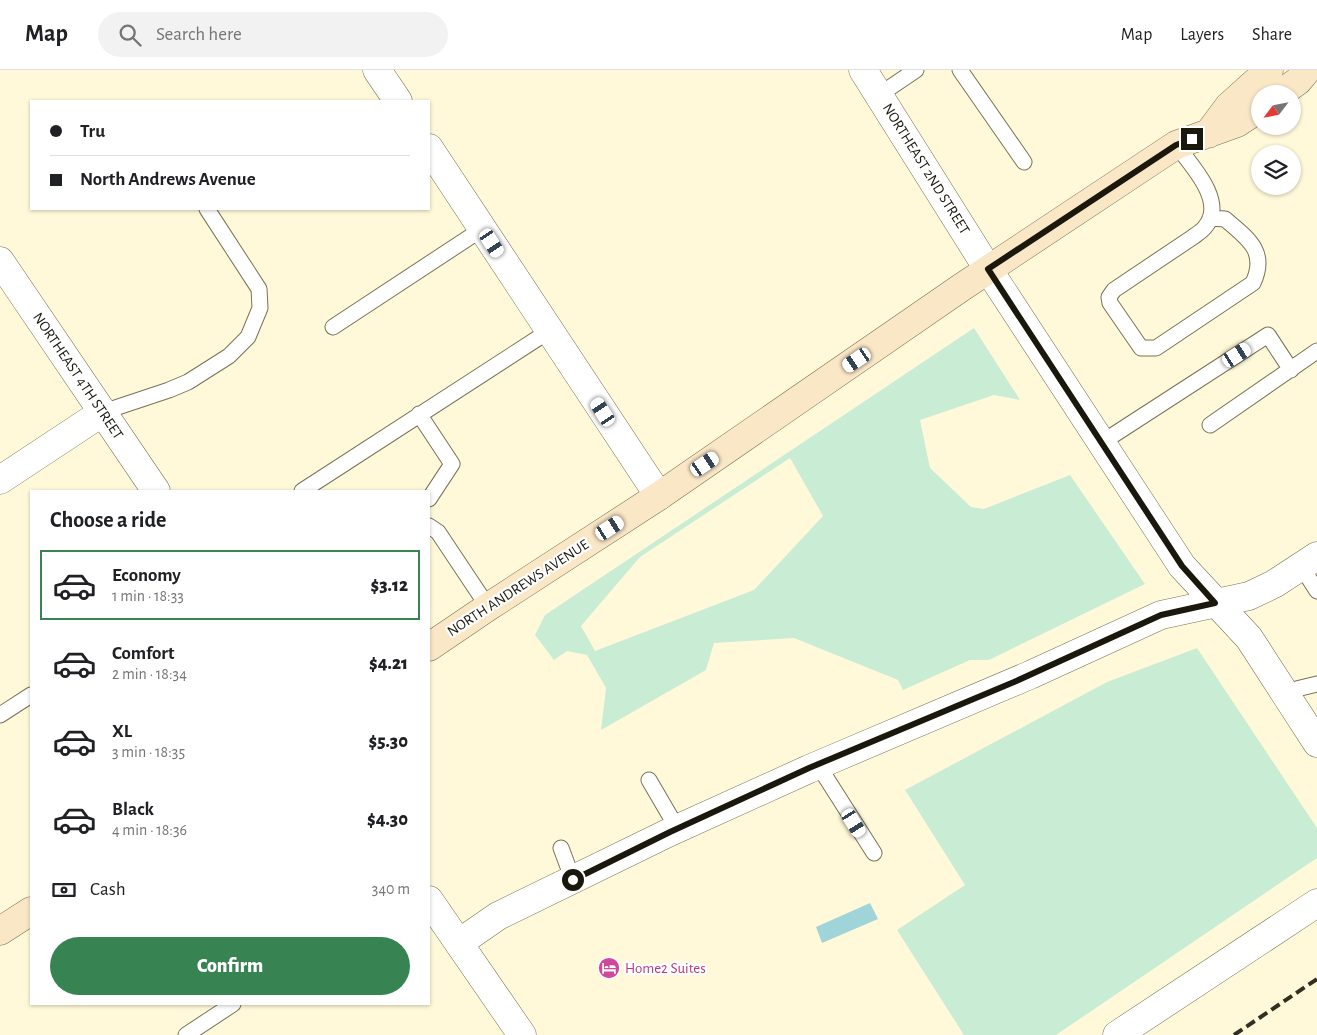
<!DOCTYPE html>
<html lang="en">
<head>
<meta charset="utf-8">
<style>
	:root { --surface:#fff; --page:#f2f2f2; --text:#202124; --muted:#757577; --line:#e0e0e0; --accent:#378352 }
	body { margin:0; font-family:"Alegreya Sans",sans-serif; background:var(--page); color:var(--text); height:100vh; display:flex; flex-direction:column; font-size:19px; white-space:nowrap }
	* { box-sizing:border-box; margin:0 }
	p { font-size:16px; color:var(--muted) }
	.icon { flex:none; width:28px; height:28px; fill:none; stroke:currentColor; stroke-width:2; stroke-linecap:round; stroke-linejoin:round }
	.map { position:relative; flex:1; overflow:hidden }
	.side { position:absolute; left:30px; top:420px; width:400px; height:515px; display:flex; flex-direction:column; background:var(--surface); border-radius:0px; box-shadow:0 1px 4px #0004 }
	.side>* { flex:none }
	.top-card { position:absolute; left:30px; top:30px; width:400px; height:110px; border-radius:0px; box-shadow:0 1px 4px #0004; display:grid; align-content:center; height:110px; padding:0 20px; background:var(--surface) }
	.needle { width:32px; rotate:238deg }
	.controls { position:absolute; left:1251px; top:15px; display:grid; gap:10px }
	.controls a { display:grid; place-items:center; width:50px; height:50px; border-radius:50%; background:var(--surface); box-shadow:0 1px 4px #0004; font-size:25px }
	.end { position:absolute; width:22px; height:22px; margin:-11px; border:6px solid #1a180d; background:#fff; box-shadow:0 0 0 2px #fff }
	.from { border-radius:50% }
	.car { position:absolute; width:15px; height:30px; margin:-15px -8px; border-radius:6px; box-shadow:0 0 4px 1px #0007; background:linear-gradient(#fff 24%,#345 0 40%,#fff 0 76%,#345 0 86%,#fff 0) }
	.top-card b { display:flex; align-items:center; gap:18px; height:48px; font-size:19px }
	.top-card b+b { border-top:1px solid var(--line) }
	.top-card i { width:12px; height:12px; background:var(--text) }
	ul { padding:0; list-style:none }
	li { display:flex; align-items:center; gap:15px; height:70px; margin:0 10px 8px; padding:0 10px; border:2px solid transparent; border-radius:0px }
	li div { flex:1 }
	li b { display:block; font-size:19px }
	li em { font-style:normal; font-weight:800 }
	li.active { border-color:var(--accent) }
	li>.icon { width:45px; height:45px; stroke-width:1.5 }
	h2 { padding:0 20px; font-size:22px; line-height:60px }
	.pay { display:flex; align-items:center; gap:12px; height:55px; padding:0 20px; font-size:19px }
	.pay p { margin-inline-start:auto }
	.button { display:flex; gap:10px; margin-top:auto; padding:10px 20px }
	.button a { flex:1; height:58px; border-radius:30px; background:var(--accent); color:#fff; font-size:20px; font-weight:800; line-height:58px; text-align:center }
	header { display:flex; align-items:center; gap:30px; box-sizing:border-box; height:70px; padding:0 25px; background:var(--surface); border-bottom:1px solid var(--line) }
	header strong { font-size:24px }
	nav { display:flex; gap:28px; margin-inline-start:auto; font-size:18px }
	.search { width:350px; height:45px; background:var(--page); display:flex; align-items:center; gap:12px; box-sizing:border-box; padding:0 18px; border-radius:28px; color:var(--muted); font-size:19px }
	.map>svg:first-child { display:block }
</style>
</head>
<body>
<header>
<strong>Map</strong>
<div class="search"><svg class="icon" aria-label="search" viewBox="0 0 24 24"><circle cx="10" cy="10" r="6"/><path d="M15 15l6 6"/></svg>Search here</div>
<nav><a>Map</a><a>Layers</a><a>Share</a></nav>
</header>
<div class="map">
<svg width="1317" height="965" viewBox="0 0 1317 965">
	<rect width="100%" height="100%" fill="#fff9d9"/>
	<path fill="#c9edd4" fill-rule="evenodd" d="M974 258 1020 330 994 325 920 350 930 398 971 437 984 439 1070 405 1145 514 989 590H970L903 620 898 610 794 568 714 573 706 600 601 660 606 618 587 585 567 581 554 590 535 565 545 545ZM790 388 823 446 754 520 595 581 581 556 640 487Z
		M1197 578 1317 758V788L1056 965H964L897 860 965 815 905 720 1107 612Z"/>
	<path fill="#9fd5d9" d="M870 833 878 849 822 873 816 857Z"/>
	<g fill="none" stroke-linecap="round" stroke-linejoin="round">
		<g stroke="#787256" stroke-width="17">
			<path id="service" d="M960 0 1024 92
				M879 25 916 0
				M1176 75C1191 95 1227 132 1205 157 1202 161 1197 164 1193 167L1114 220 1109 227 1110 233 1141 278H1156L1253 213C1268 181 1247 168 1225 149L1210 148
				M333 257 482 159
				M103 342 169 320 188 312 229 286 248 267 260 238 259 219 207 139
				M419 344 452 394 429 429
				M1210 355 1317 281
				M1101 373 1268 265 1291 300
				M302 421 549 261
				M429 456 438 462 488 537
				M1301 496 1317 521
				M1284 622 1317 614
				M0 645 31 625
				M818 695 874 783
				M649 710 677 758
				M561 778 573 810
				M186 965 233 934"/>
		</g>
		<g stroke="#787256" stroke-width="29">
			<path id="minor" d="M377 0 398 31
				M863 0 988 199 1182 496 1249 568 1317 673
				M429 78 659 426
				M0 410 103 342
				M459 873 498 846 670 762 809 699 1030 605 1161 545 1249 526 1274 514 1317 486
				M1117 965 1317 833"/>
		</g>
		<g stroke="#787256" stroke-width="29">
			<path id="tertiary" d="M0 191 156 421
				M429 830 522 965"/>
		</g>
		<g stroke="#787256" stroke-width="29">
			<path id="secondary" d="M1280 24 1298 11 1307 0
				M1208 64 1229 36 1269 0
				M429 577 488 537 659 426 962 217 1176 75 1237 53 1260 38
				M0 861 31 841"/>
		</g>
		<use href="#service" stroke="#fff" stroke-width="15"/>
		<use href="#minor" stroke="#fff" stroke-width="28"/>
		<use href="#tertiary" stroke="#fff" stroke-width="28"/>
		<use href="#secondary" stroke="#fae7c6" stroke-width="28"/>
		<path stroke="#322f22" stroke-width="4" stroke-dasharray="10 5" stroke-linecap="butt" d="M1234 965 1317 909"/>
	</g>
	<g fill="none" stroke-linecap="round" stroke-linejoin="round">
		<path stroke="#1a180d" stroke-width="6" d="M573 810 670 762 809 698 1014 612 1161 545 1215 533 1182 496 988 199 1176 75 1192 69"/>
	</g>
	<defs>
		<g id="hotel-disc" transform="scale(1.125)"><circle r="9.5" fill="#d1479c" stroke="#fff"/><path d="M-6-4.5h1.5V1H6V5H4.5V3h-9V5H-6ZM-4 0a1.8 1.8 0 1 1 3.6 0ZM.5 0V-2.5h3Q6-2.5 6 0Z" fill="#fff"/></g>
	</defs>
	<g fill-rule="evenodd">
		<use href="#hotel-disc" x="609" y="898"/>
	</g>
	<g text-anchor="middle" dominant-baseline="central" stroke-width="4.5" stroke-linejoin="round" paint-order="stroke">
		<g font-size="15" fill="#1a180d" stroke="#fff">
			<text transform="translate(926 99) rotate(58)">NORTHEAST 2ND STREET</text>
			<text transform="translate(78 306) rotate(56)">NORTHEAST 4TH STREET</text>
			<text transform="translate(518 518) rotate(-33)">NORTH ANDREWS AVENUE</text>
		</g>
		<g font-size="15" fill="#b23c85" stroke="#fff" text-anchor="start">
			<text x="625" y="898">Home2 Suites</text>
		</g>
	</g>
</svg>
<div class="controls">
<a><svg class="needle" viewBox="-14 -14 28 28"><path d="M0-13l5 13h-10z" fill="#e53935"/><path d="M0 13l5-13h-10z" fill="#757577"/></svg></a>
<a><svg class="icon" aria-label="layers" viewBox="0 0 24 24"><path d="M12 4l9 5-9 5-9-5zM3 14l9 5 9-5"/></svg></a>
</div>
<i class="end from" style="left:573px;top:810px"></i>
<i class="end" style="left:1192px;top:69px"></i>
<i class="car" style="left:492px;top:173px;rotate:147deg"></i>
<i class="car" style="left:1237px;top:285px;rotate:57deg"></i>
<i class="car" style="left:857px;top:290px;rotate:236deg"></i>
<i class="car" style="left:603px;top:342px;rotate:327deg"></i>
<i class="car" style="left:705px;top:394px;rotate:56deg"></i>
<i class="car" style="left:610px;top:458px;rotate:57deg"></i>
<i class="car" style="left:854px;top:753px;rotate:148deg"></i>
<div class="top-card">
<b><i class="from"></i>Tru</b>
<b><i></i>North Andrews Avenue</b>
</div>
<section class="side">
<h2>Choose a ride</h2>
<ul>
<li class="active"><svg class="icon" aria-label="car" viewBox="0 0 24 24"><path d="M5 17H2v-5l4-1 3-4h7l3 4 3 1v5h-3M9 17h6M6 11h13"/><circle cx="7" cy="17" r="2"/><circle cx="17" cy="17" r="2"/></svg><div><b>Economy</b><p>1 min · 18:33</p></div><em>$3.12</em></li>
<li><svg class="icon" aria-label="car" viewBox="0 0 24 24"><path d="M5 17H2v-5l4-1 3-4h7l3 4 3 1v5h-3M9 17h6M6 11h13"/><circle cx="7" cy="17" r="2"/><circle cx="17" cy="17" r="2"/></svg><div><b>Comfort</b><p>2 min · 18:34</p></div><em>$4.21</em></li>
<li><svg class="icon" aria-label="car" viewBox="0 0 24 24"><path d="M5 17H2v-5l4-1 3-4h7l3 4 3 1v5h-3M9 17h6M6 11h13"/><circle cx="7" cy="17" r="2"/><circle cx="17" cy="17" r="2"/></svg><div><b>XL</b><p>3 min · 18:35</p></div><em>$5.30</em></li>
<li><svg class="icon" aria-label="car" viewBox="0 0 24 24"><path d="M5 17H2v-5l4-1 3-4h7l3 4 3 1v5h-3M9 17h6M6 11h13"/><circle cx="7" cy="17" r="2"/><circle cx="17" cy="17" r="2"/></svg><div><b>Black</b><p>4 min · 18:36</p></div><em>$4.30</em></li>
</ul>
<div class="pay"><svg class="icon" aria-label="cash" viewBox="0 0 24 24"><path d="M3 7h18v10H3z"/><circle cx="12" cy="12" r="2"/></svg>Cash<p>340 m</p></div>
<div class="button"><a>Confirm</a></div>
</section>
</div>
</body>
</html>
